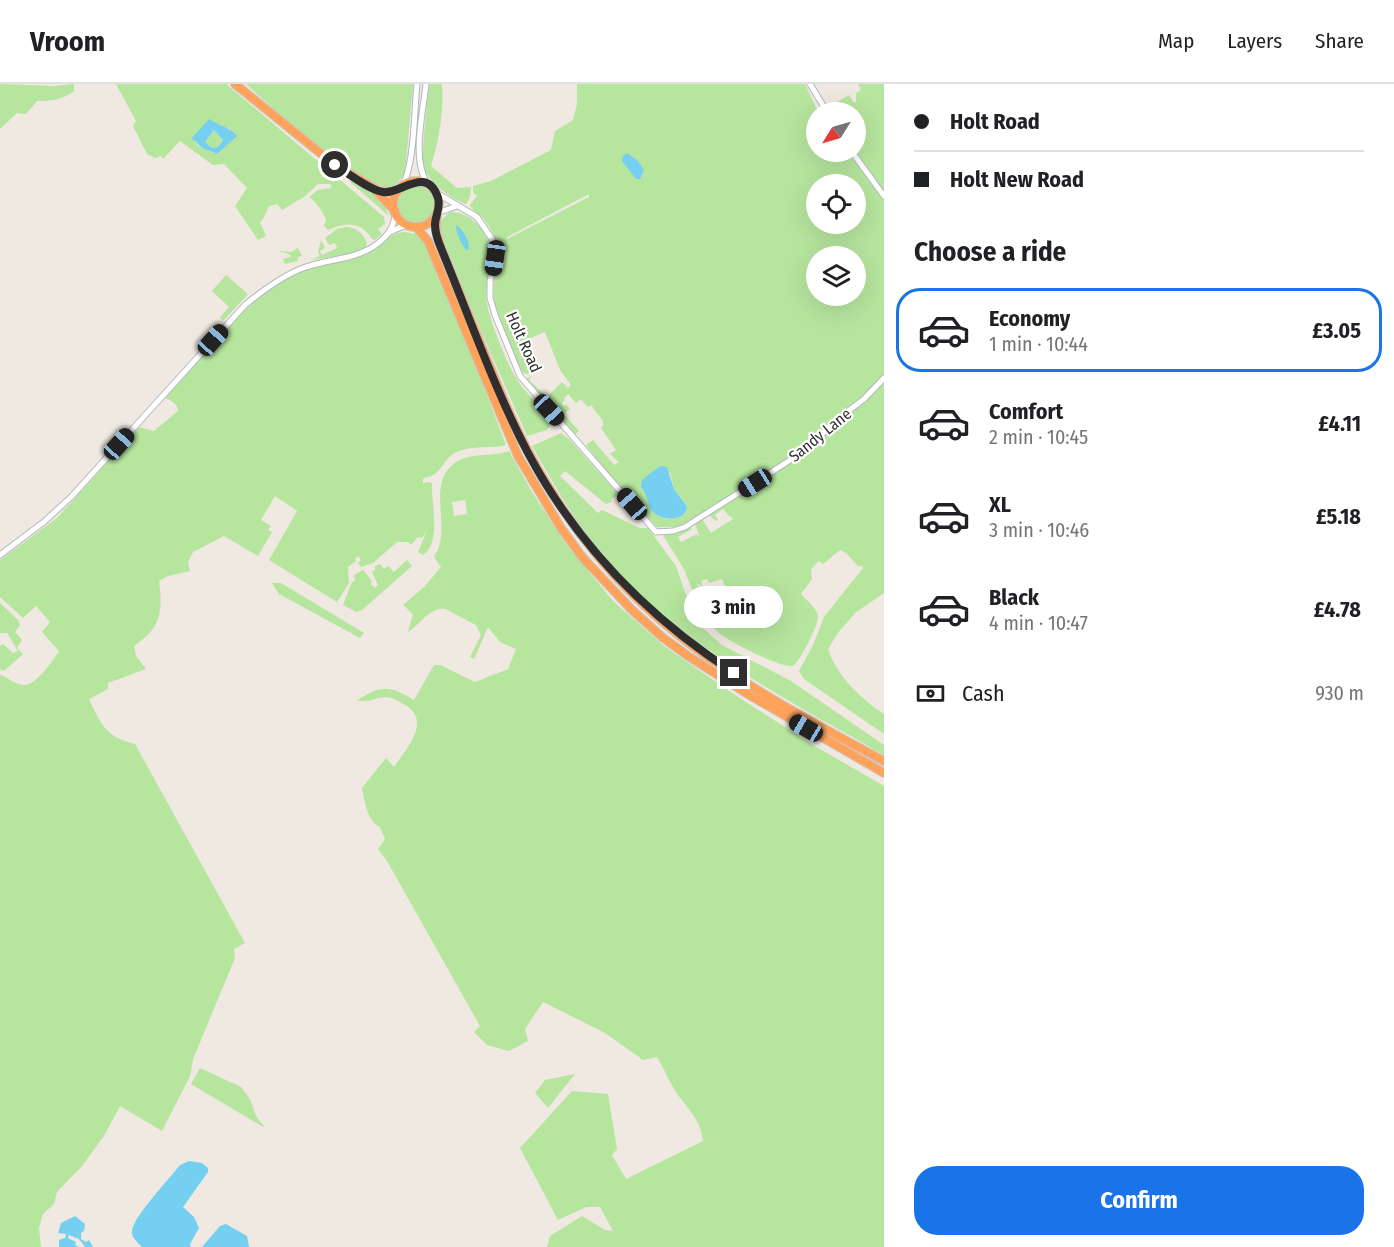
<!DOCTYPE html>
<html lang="en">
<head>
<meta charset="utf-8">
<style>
	:root { --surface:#fff; --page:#f6f6f6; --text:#202124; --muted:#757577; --line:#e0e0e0; --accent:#1a73e8 }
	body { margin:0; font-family:"Fira Sans Condensed",sans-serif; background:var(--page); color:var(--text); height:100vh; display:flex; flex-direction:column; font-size:22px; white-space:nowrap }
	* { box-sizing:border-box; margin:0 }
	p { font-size:20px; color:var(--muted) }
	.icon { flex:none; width:33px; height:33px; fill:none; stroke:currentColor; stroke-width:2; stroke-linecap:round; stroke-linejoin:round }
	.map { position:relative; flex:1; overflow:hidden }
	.panel { display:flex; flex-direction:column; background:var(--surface); width:510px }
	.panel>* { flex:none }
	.guide { display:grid; align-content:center; height:132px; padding:0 30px; background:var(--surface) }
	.needle { width:39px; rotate:233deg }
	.tools { position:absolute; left:806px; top:18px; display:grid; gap:12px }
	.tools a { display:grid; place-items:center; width:60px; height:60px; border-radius:50%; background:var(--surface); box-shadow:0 6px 24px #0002; font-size:30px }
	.end { position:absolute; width:27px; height:27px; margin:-14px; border:8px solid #2e2e2e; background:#fff; box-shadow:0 0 0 3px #fff }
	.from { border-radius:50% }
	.bubble { position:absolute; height:42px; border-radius:21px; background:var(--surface); box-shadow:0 6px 24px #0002; font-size:20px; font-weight:700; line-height:42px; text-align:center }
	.car { position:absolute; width:18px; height:36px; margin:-18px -9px; border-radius:8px; box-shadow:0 0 4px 2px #0007; background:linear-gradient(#222 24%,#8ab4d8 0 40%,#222 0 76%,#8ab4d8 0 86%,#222 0) }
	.guide b { display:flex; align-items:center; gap:21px; height:57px; font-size:22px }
	.guide b+b { border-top:2px solid var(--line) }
	.guide i { width:15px; height:15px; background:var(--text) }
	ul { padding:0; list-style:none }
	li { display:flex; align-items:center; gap:18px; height:84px; margin:0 12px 9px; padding:0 18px; border:3px solid transparent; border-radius:24px }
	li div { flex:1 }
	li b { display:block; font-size:22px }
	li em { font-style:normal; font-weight:700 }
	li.current { border-color:var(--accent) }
	li>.icon { width:54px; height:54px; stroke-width:1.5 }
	h2 { padding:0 30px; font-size:27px; line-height:72px }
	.pay { display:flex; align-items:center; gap:15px; height:66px; padding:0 30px; font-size:22px }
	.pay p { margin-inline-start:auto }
	.primary-button { display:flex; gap:12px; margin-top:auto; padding:12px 30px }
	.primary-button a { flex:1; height:69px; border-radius:24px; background:var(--accent); color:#fff; font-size:24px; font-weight:700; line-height:69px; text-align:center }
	header { display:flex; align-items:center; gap:36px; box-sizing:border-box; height:84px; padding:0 30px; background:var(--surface); border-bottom:2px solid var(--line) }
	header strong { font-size:28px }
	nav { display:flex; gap:33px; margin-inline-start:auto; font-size:21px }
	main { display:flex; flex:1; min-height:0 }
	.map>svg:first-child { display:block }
</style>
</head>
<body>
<header>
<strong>Vroom</strong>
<nav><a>Map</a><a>Layers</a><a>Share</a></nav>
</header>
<main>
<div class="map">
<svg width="884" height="1163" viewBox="0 0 884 1163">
	<rect width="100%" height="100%" fill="#efe9e1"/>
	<path fill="#b6e59e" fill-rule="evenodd" d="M0 0 54 2 74 0V7C63 16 51 17 37 17L26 30 17 29 0 45Z
		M116 0H226L384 133 385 140 378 145 382 150 375 156 372 155C361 137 345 138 328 146L324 142 326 137C324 128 316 118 309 113L318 106 332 104 330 100H318L304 113 282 126 277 120 269 122 263 135 260 138 266 152 258 156 235 122 247 104 224 80 213 81 180 57 163 75 161 72 155 74 147 70 133 42 136 37ZM219 42 231 45 225 61 217 70 198 62 196 57Z
		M246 0H413L405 89 394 103 384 104 325 72Z
		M429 0H442C444 28 439 55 431 82L457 104 471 103 470 113 466 120C450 115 430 98 424 85 420 77 428 13 429 0Z
		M577 0H805L818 28H816V68H855V28H840L846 24 836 28 832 21 849 11 854 19 856 18V9L861 6 858 0H884V291L864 313 884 296V509L855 529 837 550 828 565C836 591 861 615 884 630V650L804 595 799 587 813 561 824 533 863 484 861 481 859 483 846 469 840 466 823 480 819 477 811 485 812 495 801 510C806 516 819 526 818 534 817 543 801 576 793 582 780 584 730 558 719 549 712 543 706 534 701 526L706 524 707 525 703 528 711 539 715 536 712 531 722 524 719 535 722 539 725 538 730 531 724 517 736 508 717 516 728 509 722 495 709 499 707 495 701 497 703 503 699 500 697 501 705 505 706 510 695 513 684 485 664 453V450H676L690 443 692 445 678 453 681 458 697 450 700 454 695 440 702 435 711 449 733 435 730 432H729L723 425 715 431 718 436 716 437 709 431 676 443H657L611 393 586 361 593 356 614 381 619 378 610 370 616 366 601 344 603 342V337L591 321 588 323 581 315 576 319 568 310 564 314 565 316 562 319 564 322 566 320 570 325 564 330 579 347 575 350 559 332 562 328 558 331 527 297V294L532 292 529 296 547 313 562 298 568 304 571 301 560 286 545 248 528 255 533 268 527 271 524 266 521 268 531 289 526 290 520 287C512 265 495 236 494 213 492 194 501 177 496 158 493 149 489 141 483 134 478 130 473 127 470 121L477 112 473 109V102L491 97 551 66 555 47 573 36 577 20ZM816 100H855V140H816ZM589 110V113L507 155V153ZM816 172H855V212H816ZM670 388 674 405 687 421 685 430C675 437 656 436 650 423 647 418 648 413 646 408Z
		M214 46 223 55 218 63 212 64 205 58Z
		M352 96 382 117 389 132 349 97Z
		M397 120a19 19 0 1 1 38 0a19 19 0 1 1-38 0Z
		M450 128C472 128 489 148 491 170 492 189 483 204 488 225 493 244 507 281 518 297 527 312 546 324 551 340L547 346 527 352 444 162 440 141 442 135Z
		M346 143C357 144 363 149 367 159L365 164 345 171 311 176 320 172 318 168 321 156 325 164 320 167 322 171 337 164 335 159 329 161 325 154 337 145Z
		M404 148 415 150 424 158 470 266 506 361C491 365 475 361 459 367 447 371 444 382 436 389 433 392 426 393 423 395V399L430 398 432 400C431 420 442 458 423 471L418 468 427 446 422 454 418 453 411 461 408 458H397L373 479 361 483 358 479 361 476 358 472 355 475 356 477 348 483 349 499 337 518 269 476 297 427 275 412 261 436 271 442 268 446 272 448 258 472 224 452 193 468 188 478 190 487 168 492 159 497C163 528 161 544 134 562L136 572 146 585 108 599V605L89 615C101 641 106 653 135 660L245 859 234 865 235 874 193 975 190 992 162 1047 120 1022 104 1052 82 1082 57 1108 54 1120 43 1130 39 1144 41 1163H0V591C7 593 15 600 22 601 34 604 53 577 59 567L42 548 50 538 36 522 23 534 0 513V476L57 434 139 343 154 347 178 327C177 319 172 317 165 314 206 268 250 207 309 183 325 177 342 180 358 173 376 167 387 149 404 148Z
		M298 164 302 172 298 173V177L285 180 283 175 290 173 291 171 283 168 281 169 280 167 291 168Z
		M226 191 248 210 223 237 220 233 229 223 212 207Z
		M561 349 570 356 618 410 611 416 612 418 606 420 565 387 560 392 598 429 602 426 640 444H648L676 482 692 529 705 546 722 561 791 597 884 661V671C774 608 653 548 579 440 562 415 547 388 532 362Z
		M509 367 532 408 566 460 613 517 664 562 735 611 813 661 884 702V1163H547L550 1152 582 1132 605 1146 613 1147 600 1123H586L558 1136 520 1064 572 1007 608 1010 617 1065 612 1071 626 1095 703 1057C701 1039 692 1029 681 1015 671 1003 665 986 657 973L643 976 605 949 543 918 525 945 528 957 509 967 487 961 474 948 480 942 387 777 378 765 385 755 380 743C367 737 365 718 362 704L386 674 394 683C406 665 431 639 407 622 400 618 392 613 385 613 373 614 369 619 357 616 383 601 389 601 414 616L434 581H440L475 598 508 585 516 565 500 558 488 543 474 575 470 573 481 551 476 541 445 525C430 523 420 541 408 548L413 530 403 521 424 503 441 483 434 473C454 444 423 398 458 377 474 368 493 373 509 367ZM465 416 467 430 454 432 452 418Z
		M407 476 412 482 362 526 356 528 343 521 352 498 355 497 354 491 363 486 372 497 371 500 375 504 378 501 372 488 375 486V482L380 480 384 485 388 482 394 488Z
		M272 499H281L364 549 360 554 279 510Z
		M0 519 18 536 20 541 15 548 22 556 17 564 23 570 4 587 0 586V562L3 560 13 569 18 567 7 549H0Z
		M200 984 241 1003 250 1015 256 1032 265 1044 191 1000Z
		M575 990 548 1024 535 1009 545 996Z"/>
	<path fill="#75cff0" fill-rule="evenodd" d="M209 35C218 42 231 43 237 52L217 70C209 65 201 67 196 57L191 55ZM214 46 223 56 218 63 212 64 205 58Z
		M627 69 638 77 644 86 640 95H636L622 77 623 72Z
		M456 141C464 147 469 155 469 165L466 166C461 159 456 149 456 141Z
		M660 382 667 383 674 405 687 422C687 438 662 437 653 428 646 420 649 411 641 403L642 396Z
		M189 1077 202 1079 208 1084V1088L183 1123 194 1133 199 1144 190 1160 191 1163H142C138 1159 131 1153 132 1147 133 1133 170 1094 180 1081Z
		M75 1132 85 1140 84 1147 81 1149V1155L86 1158 89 1156 93 1163H85L79 1155 69 1151 68 1154 76 1158 75 1161 79 1163H59V1156L65 1154 66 1150 58 1149 61 1139Z
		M226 1140 247 1152 249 1163H202L220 1142Z"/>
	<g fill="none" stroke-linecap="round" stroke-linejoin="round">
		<g stroke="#b4b7c1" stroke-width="7">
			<path id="minor" d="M426 0C423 29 411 76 428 101
				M810 0 827 28
				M852 68 884 112
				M401 104C415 83 414 26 417 0
				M435 108 477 133 492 155 495 174 490 198V214L495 231 520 292 656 448 673 447 685 443 806 366 835 337 864 315 884 294
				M437 129 457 122
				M390 148 401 143 409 142
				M0 471 45 437 72 412 245 221C262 207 282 192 303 184 332 173 361 177 384 154 391 147 395 139 395 129"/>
		</g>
		<g stroke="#c9c9c9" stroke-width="10">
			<path id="highway" d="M235 0 335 81 379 107 390 108 399 105
				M393 120a23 23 0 1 1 46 0a23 23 0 1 1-46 0Z
				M375 106 395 127
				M437 130 436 147 441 164C458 206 476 248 493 290 504 317 515 344 529 369 562 431 605 487 657 533 724 592 806 635 884 677
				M416 143 428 157 518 372 561 444 583 474 632 526 662 553 688 572 746 609 884 689"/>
		</g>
		<use href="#minor" stroke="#fff" stroke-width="5"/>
		<use href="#highway" stroke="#ffa35c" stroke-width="8"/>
	</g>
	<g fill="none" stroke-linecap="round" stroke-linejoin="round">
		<path stroke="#2e2e2e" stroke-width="8" d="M335 81C348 89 369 106 383 108 400 111 427 80 438 114 441 124 435 132 435 141 435 149 438 157 441 164 469 232 494 304 528 369 577 461 648 533 734 589"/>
	</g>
	<g text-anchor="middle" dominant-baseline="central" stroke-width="4.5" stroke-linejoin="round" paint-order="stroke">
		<g font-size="16" fill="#2e2e2e" stroke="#fff">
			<text transform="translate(524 258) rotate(66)">Holt Road</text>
			<text transform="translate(820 351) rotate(-39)">Sandy Lane</text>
		</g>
	</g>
</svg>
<div class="tools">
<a><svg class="needle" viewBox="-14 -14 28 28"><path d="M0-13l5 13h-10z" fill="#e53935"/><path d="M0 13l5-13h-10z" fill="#757577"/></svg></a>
<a><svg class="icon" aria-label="locate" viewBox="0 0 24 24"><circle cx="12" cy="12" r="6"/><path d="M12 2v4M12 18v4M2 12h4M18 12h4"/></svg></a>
<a><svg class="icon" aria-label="layers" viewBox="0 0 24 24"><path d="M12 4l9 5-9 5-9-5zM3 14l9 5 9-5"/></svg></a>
</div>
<i class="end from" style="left:335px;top:81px"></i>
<i class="end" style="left:734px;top:589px"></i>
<div class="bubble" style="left:684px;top:502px;width:99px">3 min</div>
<i class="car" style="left:495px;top:174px;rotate:188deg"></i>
<i class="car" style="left:213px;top:256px;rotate:42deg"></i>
<i class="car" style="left:549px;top:326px;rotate:137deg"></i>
<i class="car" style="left:119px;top:360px;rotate:42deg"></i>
<i class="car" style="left:755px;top:399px;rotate:238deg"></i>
<i class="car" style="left:632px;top:420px;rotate:319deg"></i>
<i class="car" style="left:806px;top:644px;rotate:300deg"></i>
</div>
<section class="panel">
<div class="guide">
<b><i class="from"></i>Holt Road</b>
<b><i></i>Holt New Road</b>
</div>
<h2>Choose a ride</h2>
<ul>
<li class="current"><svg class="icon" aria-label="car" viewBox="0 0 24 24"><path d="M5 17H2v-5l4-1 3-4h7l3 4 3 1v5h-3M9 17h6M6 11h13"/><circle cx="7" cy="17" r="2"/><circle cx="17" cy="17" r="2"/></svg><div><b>Economy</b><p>1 min · 10:44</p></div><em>£3.05</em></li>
<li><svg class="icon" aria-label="car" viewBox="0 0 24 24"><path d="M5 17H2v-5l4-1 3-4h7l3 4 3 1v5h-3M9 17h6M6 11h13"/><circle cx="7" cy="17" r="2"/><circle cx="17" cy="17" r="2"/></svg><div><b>Comfort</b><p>2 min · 10:45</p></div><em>£4.11</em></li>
<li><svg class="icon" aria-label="car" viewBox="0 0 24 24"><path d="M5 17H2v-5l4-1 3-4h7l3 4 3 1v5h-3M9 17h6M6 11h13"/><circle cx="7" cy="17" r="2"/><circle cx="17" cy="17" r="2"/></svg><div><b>XL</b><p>3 min · 10:46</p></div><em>£5.18</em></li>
<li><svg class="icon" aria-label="car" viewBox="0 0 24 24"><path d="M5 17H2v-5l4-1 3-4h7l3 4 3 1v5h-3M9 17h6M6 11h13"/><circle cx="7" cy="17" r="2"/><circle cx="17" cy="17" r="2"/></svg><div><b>Black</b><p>4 min · 10:47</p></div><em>£4.78</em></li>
</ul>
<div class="pay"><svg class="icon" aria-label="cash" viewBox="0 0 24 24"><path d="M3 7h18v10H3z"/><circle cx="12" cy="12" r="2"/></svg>Cash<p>930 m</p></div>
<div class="primary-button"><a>Confirm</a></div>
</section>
</main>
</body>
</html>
